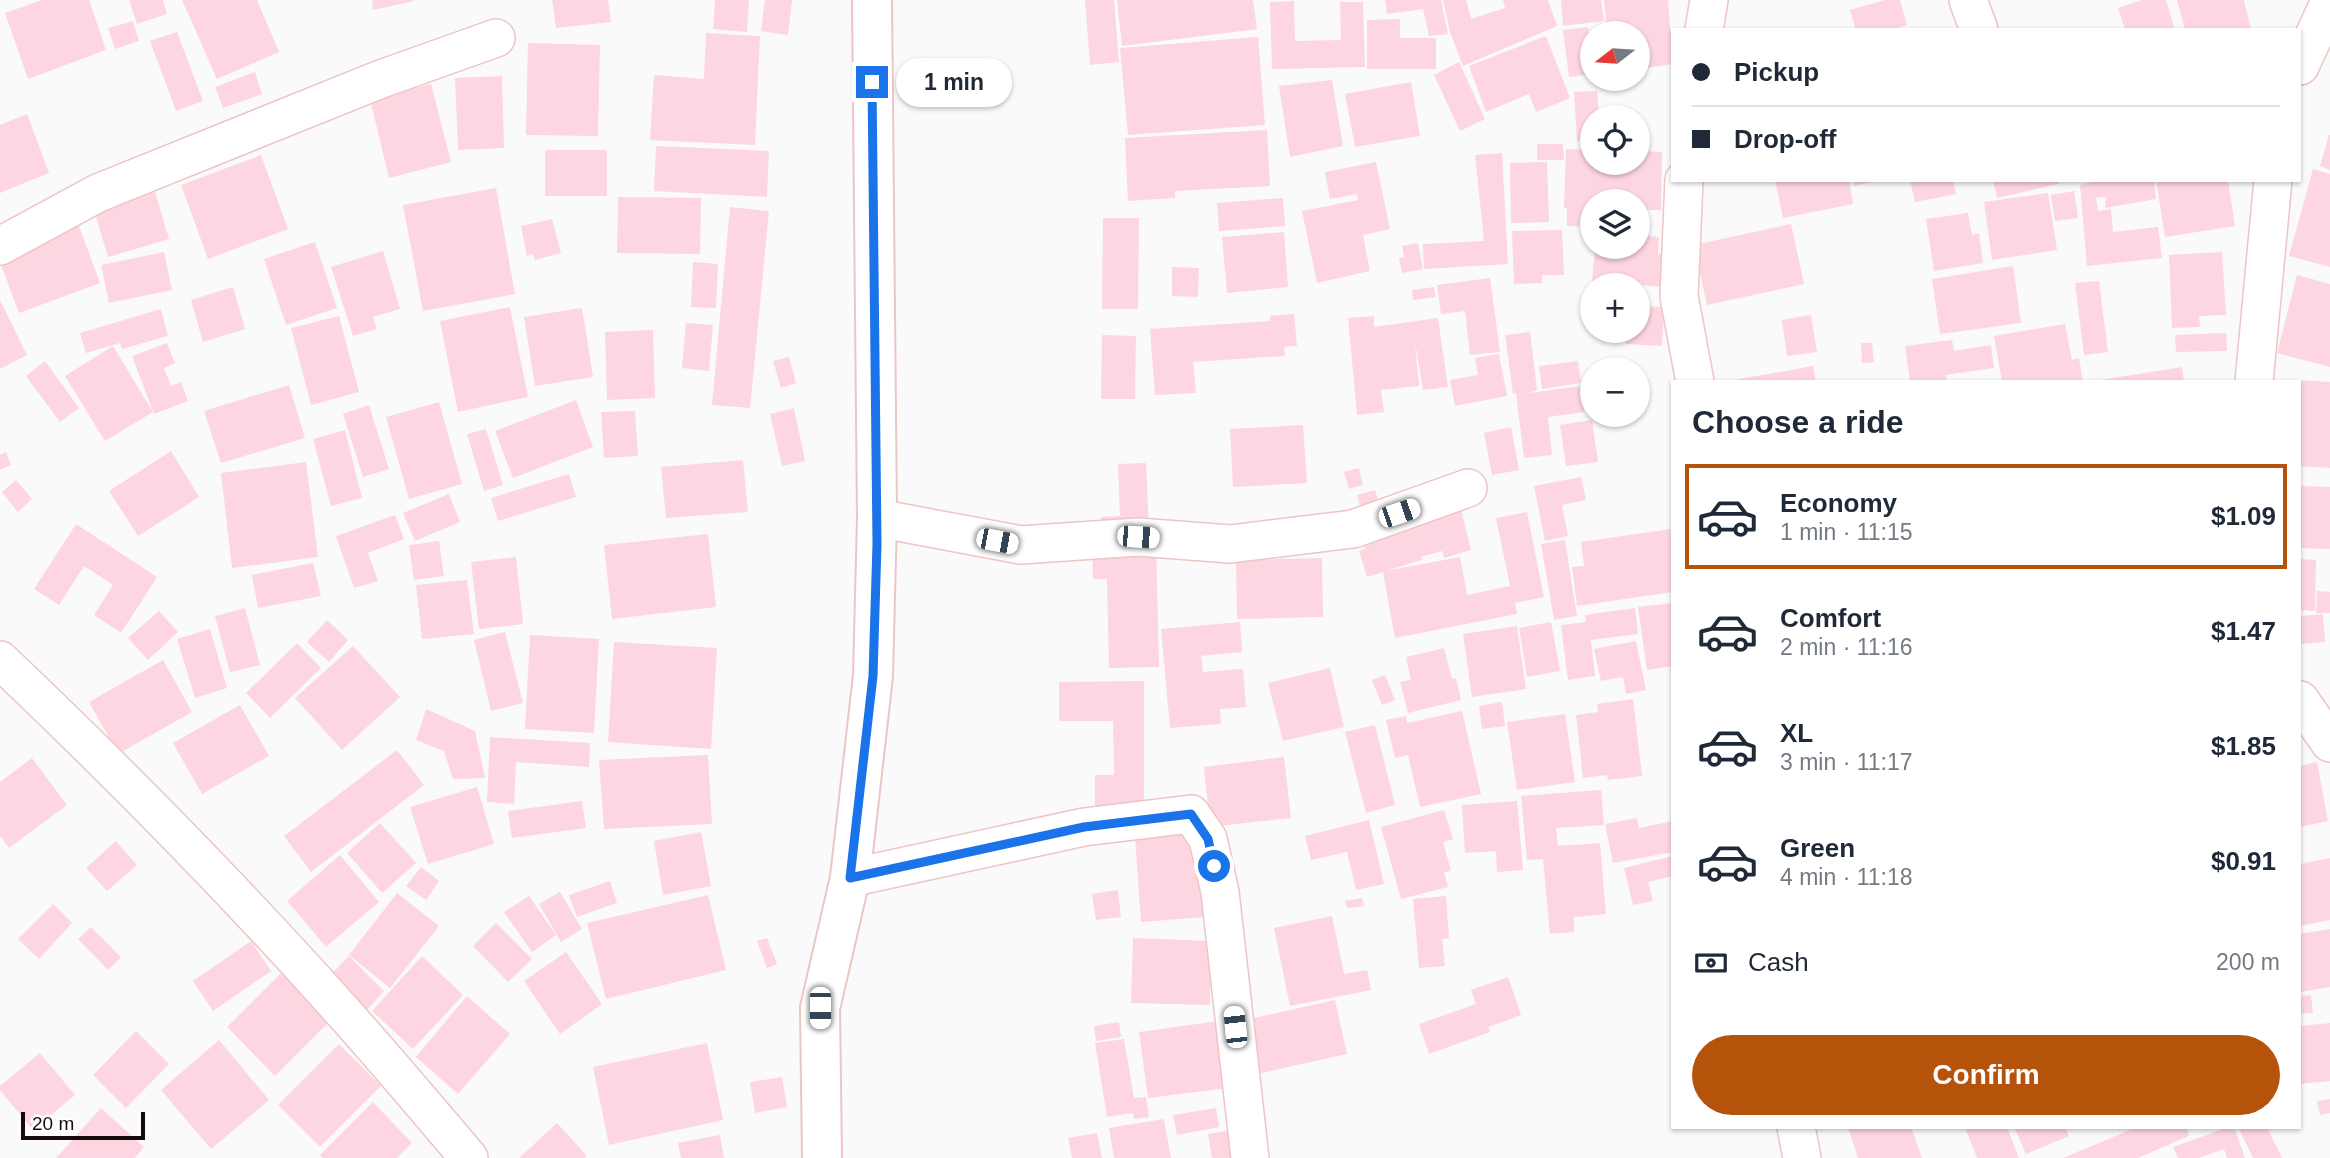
<!DOCTYPE html>
<html lang="en">
<head>
<meta charset="utf-8">
<style>
	:root { --surface:#fff; --page:#f6f6f7; --text:#1f2937; --muted:#747a83; --line:#e0e1e3; --accent:#b45309 }
	body { margin:0; font-family:Arial,sans-serif; background:var(--page); color:var(--text); height:100vh; display:flex; flex-direction:column; font-size:26px; white-space:nowrap }
	* { box-sizing:border-box; margin:0 }
	p { font-size:23px; color:var(--muted) }
	.icon { flex:none; width:38px; height:38px; fill:none; stroke:currentColor; stroke-width:2; stroke-linecap:round; stroke-linejoin:round }
	.map { position:relative; flex:1; overflow:hidden }
	.side { position:absolute; left:1671px; top:380px; width:630px; height:749px; display:flex; flex-direction:column; background:var(--surface); border-radius:0px; box-shadow:0 2px 5px #0004 }
	.side>* { flex:none }
	.banner { position:absolute; left:1671px; top:28px; width:630px; height:154px; border-radius:0px; box-shadow:0 2px 5px #0004; display:grid; align-content:center; height:154px; padding:0 21px; background:var(--surface) }
	.needle { width:46px; rotate:253deg }
	.fabs { position:absolute; left:1580px; top:21px; display:grid; gap:14px }
	.fabs a { display:grid; place-items:center; width:70px; height:70px; border-radius:50%; background:var(--surface); box-shadow:0 2px 5px #0004; font-size:35px }
	.scale { position:absolute; left:21px; bottom:18px; width:124px; box-sizing:border-box; padding-left:7px; border:4px solid #170a0a; border-top:0; font-size:19px; line-height:24px; white-space:nowrap; color:#170a0a; -webkit-text-stroke:5px #fff; paint-order:stroke }
	.end { position:absolute; width:32px; height:32px; margin:-16px; border:9px solid #1a73e8; background:#fff; box-shadow:0 0 0 4px #fff }
	.from { border-radius:50% }
	.bubble { position:absolute; height:49px; border-radius:24px; background:var(--surface); box-shadow:0 2px 5px #0004; font-size:23px; font-weight:700; line-height:49px; text-align:center }
	.car { position:absolute; width:21px; height:42px; margin:-21px -10px; border-radius:9px; box-shadow:0 0 5px 2px #0007; background:linear-gradient(#fff 24%,#345 0 40%,#fff 0 76%,#345 0 86%,#fff 0) }
	.banner b { display:flex; align-items:center; gap:24px; height:66px; font-size:26px }
	.banner b+b { border-top:2px solid var(--line) }
	.banner i { width:18px; height:18px; background:var(--text) }
	ul { padding:0; list-style:none }
	li { display:flex; align-items:center; gap:21px; height:105px; margin:0 14px 10px; padding:0 7px; border:4px solid transparent; border-radius:0px }
	li div { flex:1 }
	li b { display:block; font-size:26px }
	li em { font-style:normal; font-weight:700 }
	li.selected { border-color:var(--accent) }
	li>.icon { width:63px; height:63px; stroke-width:1.5 }
	h2 { padding:0 21px; font-size:32px; line-height:84px }
	.pay { display:flex; align-items:center; gap:18px; height:77px; padding:0 21px; font-size:26px }
	.pay p { margin-inline-start:auto }
	.button { display:flex; gap:14px; margin-top:auto; padding:14px 21px }
	.button a { flex:1; height:80px; border-radius:42px; background:var(--accent); color:#fff; font-size:28px; font-weight:700; line-height:80px; text-align:center }
	.map>svg:first-child { display:block }
</style>
</head>
<body>
<div class="map">
<svg width="2330" height="1158" viewBox="0 0 2330 1158">
	<rect width="100%" height="100%" fill="#fafafa"/>
	<path fill="#fdd6e2" d="M42 0H89L106 50 28 79 5 13Z
		M129 0H163L167 14 137 24Z
		M182 0H257L279 52 217 79Z
		M372 0H414V1L373 10Z
		M552 0H608L611 22 556 28Z
		M715 0H749L747 32 713 29Z
		M765 0H792L788 35 761 31Z
		M1085 0H1114L1119 62 1090 65Z
		M1117 0H1253L1257 29 1122 46Z
		M1385 0H1441L1448 34 1429 36 1423 9 1387 14Z
		M1443 0H1466L1471 19 1505 8 1503 0H1548L1557 26 1463 66 1450 32Z
		M1561 0H1601L1604 21 1563 26Z
		M1604 0H1668L1673 64 1638 69V33H1607Z
		M1885 0H1900L1907 25 1889 30H1856L1850 10Z
		M2142 0H2166L2175 30H2125L2118 8Z
		M2177 0H2244L2251 30H2185Z
		M1294 1 1295 41 1341 40 1340 2H1363L1365 67 1272 69 1270 2Z
		M1400 19V38H1436V69H1367V20Z
		M133 21 139 41 115 49 108 28Z
		M1588 27 1591 47H1592V74L1569 77 1563 30Z
		M177 32 203 101 176 111 150 41Z
		M706 33 760 36 755 145 650 140 654 75 704 79Z
		M1546 36 1570 98 1536 112 1529 94 1486 112 1469 66Z
		M1258 37 1265 125 1128 135 1120 48Z
		M528 43 600 45 598 136 526 135Z
		M1459 62 1485 119 1460 131 1434 75Z
		M255 72 262 94 223 108 215 87Z
		M502 76 504 148 458 150 455 78Z
		M1332 80 1343 146 1290 157 1279 86Z
		M1411 82 1420 136 1355 147 1345 94Z
		M431 84 451 162 389 178 370 99Z
		M1597 91 1599 117H1592V140L1577 141 1574 92Z
		M27 114 49 173 0 193V125Z
		M1267 130 1270 186 1175 191V198L1128 201 1125 138Z
		M2329 135H2330V170L2320 166Z
		M1537 144H1563L1564 160H1537Z
		M656 146 769 151 767 197 654 191Z
		M1566 149 1592 150V163H1638V151L1662 152 1661 210H1638V201H1592V227L1567 226V208H1564Z
		M545 150H607V196H545Z
		M1502 153 1508 264 1424 269 1423 244 1484 241 1475 155Z
		M261 155 288 229 208 259 181 185Z
		M1376 162 1390 229 1363 235 1370 271 1317 283 1302 211 1358 200 1357 194 1330 199 1325 172Z
		M1547 162 1549 222 1511 223 1510 163Z
		M2313 169 2330 174V267L2289 256Z
		M1775 180H1849L1853 204 1783 218Z
		M1853 180H1875V181L1854 186Z
		M1910 180H1953L1956 194 1915 202Z
		M1993 180H2058L2059 184 1997 198Z
		M2100 180H2154L2156 199 2105 208 2106 197 2096 198 2098 211 2111 209 2113 232 2158 227 2162 258 2087 266 2080 185Z
		M2156 180H2228L2235 226 2165 237Z
		M153 185 169 239 108 257 92 203Z
		M496 188 515 294 423 311 403 205Z
		M2074 191 2078 218 2055 221 2051 195Z
		M2048 193 2057 250 1992 260 1984 202Z
		M618 197 701 198 700 254 617 253Z
		M1283 198 1285 226 1219 231 1217 203Z
		M730 207 769 211 750 408 712 405Z
		M1968 213 1972 235 1979 233 1983 263 1934 271 1926 219Z
		M1103 218H1139L1138 309H1102Z
		M552 219 561 253 535 260 533 254 527 256 521 226Z
		M1791 224 1804 284 1707 305 1694 245Z
		M79 226 100 283 19 313 0 262V254Z
		M1562 230 1564 275H1542V283L1514 284 1512 231Z
		M1284 232 1288 287 1227 293 1222 237Z
		M1638 235 1659 237 1658 254H1665L1663 287 1592 281 1595 247H1638Z
		M315 242 337 308 286 325 264 259Z
		M1418 243 1423 269 1402 273 1399 258 1404 257 1402 246Z
		M383 251 400 309 373 317 377 329 353 336 331 267Z
		M164 252 172 290 109 303 101 265Z
		M2222 252 2226 315 2199 316 2200 327 2172 328 2169 255Z
		M693 262 718 264 716 308 691 307Z
		M2013 266 2021 323 1940 334 1932 279Z
		M1172 267 1199 268 1198 297 1172 296Z
		M2297 275 2330 284V367L2277 353Z
		M1490 278 1500 352 1470 355 1465 311 1441 314 1437 285Z
		M2099 281 2108 352 2084 355 2075 283Z
		M233 287 245 329 203 342 191 300Z
		M1434 287 1436 297 1413 300 1412 290Z
		M0 300 27 355 0 369Z
		M1638 306 1664 307 1662 346 1626 344 1627 331H1638Z
		M510 307 528 397 458 412 440 321Z
		M582 308 593 377 535 386 524 317Z
		M161 309 168 336 122 349 120 343 86 353 80 333Z
		M1294 314 1297 346 1284 347 1285 356 1193 362 1196 393 1155 395 1150 329 1270 321V316Z
		M1811 315 1817 352 1787 356 1782 320Z
		M339 316 359 392 311 405 291 328Z
		M1374 316V327L1438 318 1448 387 1423 390 1415 342 1419 386 1381 390 1384 412 1357 415 1348 318Z
		M686 323 713 325 709 371 682 368Z
		M2065 324 2072 360 2079 358 2083 382H2002L1994 336Z
		M653 330 655 398 607 400 605 332Z
		M1530 332 1537 390 1528 393 1582 386 1584 412 1548 417 1552 455 1524 458 1516 393 1513 394 1505 335Z
		M2226 333 2227 351 2176 352 2175 335Z
		M1102 335 1136 336 1135 399H1101Z
		M1952 340 1954 351 1991 345 1994 368 1946 375 1947 382H1910L1905 346Z
		M167 343 175 363 164 368 171 386 181 382 188 401 154 414 132 356Z
		M1861 343H1872L1874 362 1862 363Z
		M113 346 153 412 105 441 65 376Z
		M1499 354 1507 396 1455 406 1450 380 1478 375 1475 358Z
		M789 357 796 383 781 388 773 361Z
		M45 361 79 408 60 422 26 376Z
		M1578 361 1581 383 1542 389 1539 366Z
		M1813 366 1816 382H1734V380Z
		M2182 367 2184 382H2100V380Z
		M2300 380 2330 382V468L2300 466Z
		M289 385 305 438 221 463 204 411Z
		M576 400 593 447 513 478 495 431Z
		M439 402 462 484 409 499 386 417Z
		M369 405 389 469 363 477 343 414Z
		M794 408 805 461 782 466 770 414Z
		M635 411 638 456 604 458 601 412Z
		M1592 420 1598 462 1566 466 1560 425Z
		M1303 425 1307 483 1233 487 1230 429Z
		M1511 427 1519 470 1492 475 1484 433Z
		M486 429 503 485 484 491 467 434Z
		M345 430 362 498 331 506 313 439Z
		M171 451 199 497 138 536 109 491Z
		M6 452 11 465 0 470V455Z
		M743 460 748 512 666 518 661 467Z
		M306 462 318 557 232 568 221 473Z
		M1146 463 1149 531 1102 532 1101 517 1120 516 1118 464Z
		M1359 468 1363 485 1349 489 1344 472Z
		M569 474 576 497 498 521 491 498Z
		M1581 477 1586 500 1562 505 1568 536 1545 541 1534 486Z
		M16 480 32 499 18 512 2 492Z
		M2300 486 2330 487V549L2300 548Z
		M1375 490 1383 515 1364 520 1357 495Z
		M449 494 460 522 415 541 403 513Z
		M1459 501 1471 550 1444 558 1442 551 1421 557 1422 560 1385 571 1460 557 1467 595 1510 586 1496 518 1527 512 1544 597 1515 603 1517 614 1395 638 1383 572 1367 577 1359 551 1365 549 1360 532Z
		M395 515 404 539 368 553 378 581 354 588 336 536Z
		M76 524 157 577 121 633 94 615 113 585 84 566 59 605 34 589Z
		M1670 529 1673 546V592L1577 606 1572 567 1584 566 1581 542Z
		M708 534 716 607 612 619 604 545Z
		M1565 540 1577 616 1554 620 1541 544Z
		M439 541 444 576 414 580 409 545Z
		M1156 542 1159 667 1109 668 1107 579H1093L1092 545Z
		M516 557 523 624 479 629 471 562Z
		M1322 558 1323 617 1237 619 1236 560Z
		M2300 559 2316 560 2315 611 2300 610Z
		M313 563 321 596 258 608 252 575Z
		M467 580 474 634 422 639 416 585Z
		M2317 591 2330 592V613H2316Z
		M1673 603V666L1647 670 1638 607Z
		M245 608 260 665 230 672 215 616Z
		M1635 608 1638 634 1591 640 1595 676 1568 680 1561 625 1586 622 1585 615Z
		M159 611 178 632 148 660 128 638Z
		M2323 614 2325 642 2300 644V616Z
		M327 620 348 640 329 662 307 642Z
		M1240 622 1242 652 1201 656 1203 672 1243 669 1246 707 1220 709 1221 724 1170 728 1161 629Z
		M1551 622 1560 671 1527 677 1519 628Z
		M1517 626 1526 689 1472 697 1463 634Z
		M210 629 227 688 195 698 177 639Z
		M505 632 523 703 491 711 474 640Z
		M530 635 599 639 594 733 525 729Z
		M1636 641 1646 690 1626 694 1623 677 1601 681 1594 649Z
		M614 642 717 648 711 749 608 742Z
		M297 643 321 668 270 718 246 693Z
		M353 646 400 697 342 750 295 698Z
		M1444 648 1452 679 1456 678 1461 700 1408 713 1400 682 1411 680 1406 657Z
		M163 660 192 712 118 754 89 702Z
		M1330 668 1344 727 1283 741 1268 683Z
		M1385 675 1395 700 1382 705 1372 680Z
		M1144 681V813H1095V775H1114L1113 721H1059V682Z
		M1633 699 1642 776 1608 780 1607 775 1583 778 1576 715 1598 712 1597 704Z
		M1502 702 1505 726 1482 729 1479 706Z
		M240 705 269 756 202 794 173 743Z
		M426 709 475 731 485 778 453 779 444 751 416 740Z
		M1462 711 1481 794 1420 807 1408 755 1395 758 1386 720 1406 716 1407 723Z
		M1565 714 1575 782 1517 790 1507 722Z
		M1375 725 1395 805 1366 813 1345 732Z
		M490 737 590 743 589 767 516 762 514 804 487 802Z
		M397 750 424 785 311 872 284 836Z
		M708 755 712 824 604 829 599 760Z
		M1284 757 1291 818 1210 827 1204 767Z
		M32 758 67 805 9 848 0 836V782Z
		M2317 762 2328 821 2300 827V766Z
		M477 787 494 844 428 864 410 807Z
		M1601 790 1604 825 1556 828 1558 846 1600 843 1606 914 1574 917V932L1550 934 1543 859 1527 860 1521 796Z
		M582 801 586 828 512 838 508 811Z
		M1517 801 1523 870 1497 872 1496 851 1465 853 1462 805Z
		M1444 810 1453 839 1443 842 1451 871 1444 872 1448 887 1401 899 1381 827Z
		M1637 818 1639 828 1673 821V852L1613 863 1605 824Z
		M1369 820 1384 884 1356 890 1347 852 1311 860 1305 836Z
		M1164 821 1199 840 1204 917 1141 922 1134 823Z
		M380 823 416 863 382 893 347 853Z
		M701 832 711 886 663 895 654 841Z
		M116 841 137 865 107 891 86 868Z
		M340 855 379 902 326 947 287 901Z
		M1673 856V876L1648 882 1653 901 1633 905 1624 868Z
		M2330 858V920L2300 926V864Z
		M421 867 439 881 426 900 406 886Z
		M610 881 617 903 577 917 569 895Z
		M1118 890 1121 917 1096 920 1092 894Z
		M560 892 582 929 561 942 539 904Z
		M397 893 439 926 390 988 349 955Z
		M708 895 726 970 606 999 587 923Z
		M529 896 556 935 532 952 504 912Z
		M1446 896 1449 938 1442 939 1445 966 1419 968 1413 899Z
		M1362 898 1364 906 1347 908 1345 901Z
		M53 904 72 923 39 959 18 939Z
		M1332 916 1344 974 1367 970 1371 990 1290 1006 1274 928Z
		M496 923 532 959 508 982 473 946Z
		M91 927 121 957 108 970 78 939Z
		M2330 929V987L2300 992V934Z
		M767 938 777 964 767 968 757 941Z
		M1133 938 1211 941 1210 1005 1131 1003Z
		M251 941 271 971 213 1011 193 981Z
		M566 952 602 1004 560 1034 524 981Z
		M349 956 384 991 366 1011 330 975Z
		M422 956 463 995 413 1049 372 1011Z
		M281 973 328 1023 275 1076 227 1027Z
		M1508 977 1521 1015 1488 1027 1490 1032 1429 1054 1419 1024 1476 1004 1471 990Z
		M2311 995 2313 1013 2300 1014V997Z
		M467 996 510 1034 458 1094 416 1057Z
		M1335 1000 1347 1054 1257 1074 1245 1020Z
		M1219 1021 1228 1088 1148 1098 1139 1032Z
		M1119 1022 1121 1037 1096 1041 1094 1026Z
		M2330 1023V1081L2300 1084V1026Z
		M136 1031 169 1064 126 1108 93 1075Z
		M1124 1039 1134 1098 1146 1097 1149 1117 1134 1119 1133 1113 1107 1117 1095 1043Z
		M219 1040 269 1100 211 1149 161 1090Z
		M707 1043 723 1120 609 1145 593 1067Z
		M339 1044 381 1086 320 1147 278 1105Z
		M40 1053 75 1095 33 1130 0 1090V1086Z
		M782 1077 787 1107 755 1113 750 1082Z
		M2330 1099V1113L2320 1115 2317 1101Z
		M373 1102 412 1143 397 1158H322L320 1155Z
		M101 1108 144 1147 135 1158H56Z
		M1216 1108 1219 1127 1177 1135 1173 1115Z
		M1164 1119 1171 1158H1114L1109 1128Z
		M557 1123 587 1156 584 1158H519Z
		M1848 1127H1911L1922 1158H1858Z
		M1965 1127H2007L2019 1158H1977Z
		M2014 1127H2065L2069 1136 2026 1154Z
		M2137 1127H2186L2189 1136 2138 1158H2063Z
		M2229 1127H2234L2245 1158H2227L2224 1149 2199 1158H2178L2173 1147Z
		M2238 1127H2267L2282 1158H2253Z
		M1233 1130 1238 1158H1212L1208 1134Z
		M1097 1133 1102 1158H1072L1068 1138Z
		M720 1135 724 1158H681L678 1143Z"/>
	<g fill="none" stroke-linecap="round" stroke-linejoin="round">
		<g stroke="#edc5c2" stroke-width="40">
			<path id="street" d="M1968 0 1979 30
				M1704 30 1709 0
				M2300 66 2330 1
				M1684 180 1679 296 1695 382
				M0 246 98 193 381 79 496 38
				M2254 382 2273 180
				M877 518 1021 545 1138 537 1230 544 1353 529 1468 488
				M0 660C119 773 235 891 344 1013 387 1061 428 1110 469 1158
				M2300 700 2330 743
				M850 878 1084 827 1191 814 1208 839 1220 892 1250 1158
				M1796 1127 1802 1158"/>
		</g>
		<g stroke="#edc5c2" stroke-width="42">
			<path id="secondary" d="M822 1158 820 1008 850 878 873 676 877 518 872 0"/>
		</g>
		<use href="#street" stroke="#fff" stroke-width="37"/>
		<use href="#secondary" stroke="#fff" stroke-width="38"/>
	</g>
	<g fill="none" stroke-linecap="round" stroke-linejoin="round">
		<path stroke="#1a73e8" stroke-width="9" d="M872 82 877 544 873 676 850 878 1084 827 1191 814 1208 839 1214 866"/>
	</g>
</svg>
<div class="fabs">
<a><svg class="needle" viewBox="-14 -14 28 28"><path d="M0-13l5 13h-10z" fill="#e53935"/><path d="M0 13l5-13h-10z" fill="#747a83"/></svg></a>
<a><svg class="icon" aria-label="locate" viewBox="0 0 24 24"><circle cx="12" cy="12" r="6"/><path d="M12 2v4M12 18v4M2 12h4M18 12h4"/></svg></a>
<a><svg class="icon" aria-label="layers" viewBox="0 0 24 24"><path d="M12 4l9 5-9 5-9-5zM3 14l9 5 9-5"/></svg></a>
<a>+</a>
<a>−</a>
</div>
<div class="scale">20 m</div>
<i class="end from" style="left:1214px;top:866px"></i>
<i class="end" style="left:872px;top:82px"></i>
<div class="bubble" style="left:896px;top:58px;width:116px">1 min</div>
<i class="car" style="left:1399px;top:513px;rotate:71deg"></i>
<i class="car" style="left:1138px;top:537px;rotate:94deg"></i>
<i class="car" style="left:997px;top:541px;rotate:101deg"></i>
<i class="car" style="left:820px;top:1008px;rotate:180deg"></i>
<i class="car" style="left:1235px;top:1027px;rotate:354deg"></i>
<div class="banner">
<b><i class="from"></i>Pickup</b>
<b><i></i>Drop-off</b>
</div>
<section class="side">
<h2>Choose a ride</h2>
<ul>
<li class="selected"><svg class="icon" aria-label="car" viewBox="0 0 24 24"><path d="M5 17H2v-5l4-1 3-4h7l3 4 3 1v5h-3M9 17h6M6 11h13"/><circle cx="7" cy="17" r="2"/><circle cx="17" cy="17" r="2"/></svg><div><b>Economy</b><p>1 min · 11:15</p></div><em>$1.09</em></li>
<li><svg class="icon" aria-label="car" viewBox="0 0 24 24"><path d="M5 17H2v-5l4-1 3-4h7l3 4 3 1v5h-3M9 17h6M6 11h13"/><circle cx="7" cy="17" r="2"/><circle cx="17" cy="17" r="2"/></svg><div><b>Comfort</b><p>2 min · 11:16</p></div><em>$1.47</em></li>
<li><svg class="icon" aria-label="car" viewBox="0 0 24 24"><path d="M5 17H2v-5l4-1 3-4h7l3 4 3 1v5h-3M9 17h6M6 11h13"/><circle cx="7" cy="17" r="2"/><circle cx="17" cy="17" r="2"/></svg><div><b>XL</b><p>3 min · 11:17</p></div><em>$1.85</em></li>
<li><svg class="icon" aria-label="car" viewBox="0 0 24 24"><path d="M5 17H2v-5l4-1 3-4h7l3 4 3 1v5h-3M9 17h6M6 11h13"/><circle cx="7" cy="17" r="2"/><circle cx="17" cy="17" r="2"/></svg><div><b>Green</b><p>4 min · 11:18</p></div><em>$0.91</em></li>
</ul>
<div class="pay"><svg class="icon" aria-label="cash" viewBox="0 0 24 24"><path d="M3 7h18v10H3z"/><circle cx="12" cy="12" r="2"/></svg>Cash<p>200 m</p></div>
<div class="button"><a>Confirm</a></div>
</section>
</div>
</body>
</html>
